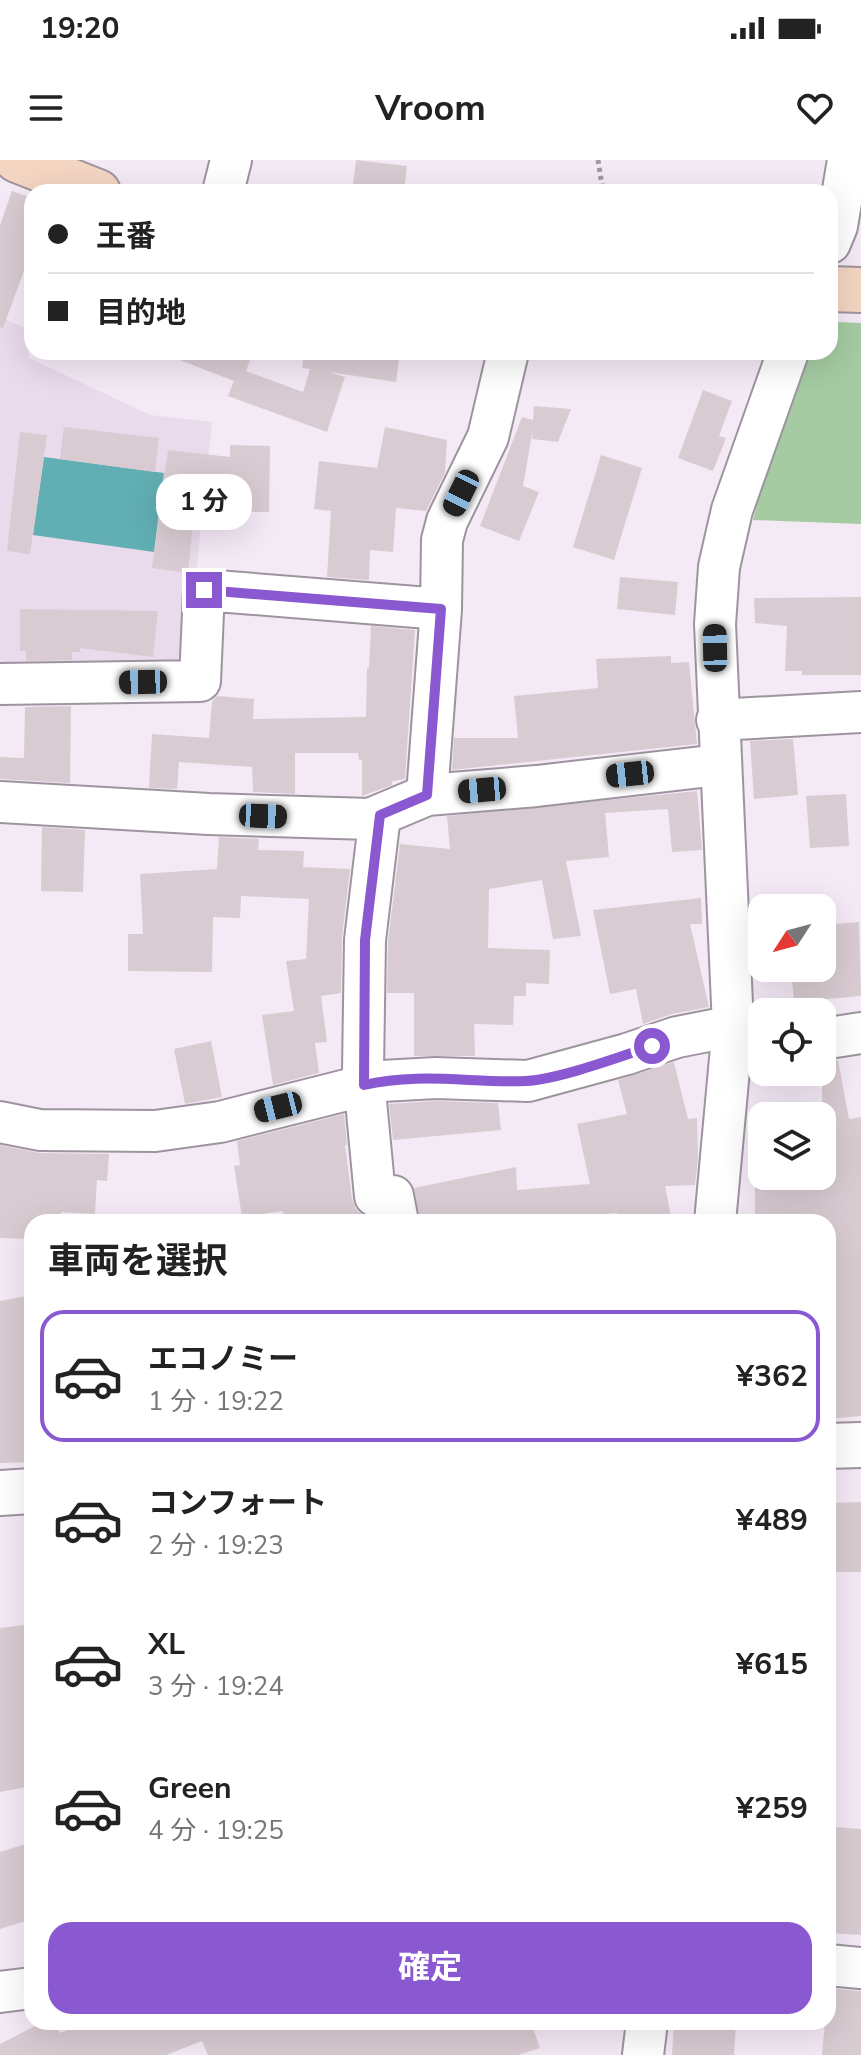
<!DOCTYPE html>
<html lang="ja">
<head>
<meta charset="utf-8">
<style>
	:root { --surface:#fff; --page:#f2f2f2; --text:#222; --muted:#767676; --line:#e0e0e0; --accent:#8a58d0 }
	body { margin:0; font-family:"Nunito Sans","Noto Sans JP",sans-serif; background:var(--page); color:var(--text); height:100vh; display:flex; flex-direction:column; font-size:30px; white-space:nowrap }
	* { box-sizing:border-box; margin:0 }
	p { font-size:26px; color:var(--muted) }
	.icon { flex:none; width:44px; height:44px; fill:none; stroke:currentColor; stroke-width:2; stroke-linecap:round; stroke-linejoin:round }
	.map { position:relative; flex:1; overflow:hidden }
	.panel { position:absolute; left:24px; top:1054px; width:812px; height:816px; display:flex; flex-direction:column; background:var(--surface); border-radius:24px; box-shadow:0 8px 32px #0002 }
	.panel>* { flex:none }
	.hud { position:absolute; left:24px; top:24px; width:814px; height:176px; border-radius:24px; box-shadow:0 8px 32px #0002; display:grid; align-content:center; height:176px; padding:0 24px; background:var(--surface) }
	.needle { width:52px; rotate:234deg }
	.tools { position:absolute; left:748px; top:734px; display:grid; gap:16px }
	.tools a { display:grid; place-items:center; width:88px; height:88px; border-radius:16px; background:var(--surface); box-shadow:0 8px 32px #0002; font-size:40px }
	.end { position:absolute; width:36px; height:36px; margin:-18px; border:10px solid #8a58d0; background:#fff; box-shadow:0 0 0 4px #fff }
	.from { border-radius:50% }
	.bubble { position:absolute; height:56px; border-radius:24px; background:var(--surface); box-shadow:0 8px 32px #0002; font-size:26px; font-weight:700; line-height:56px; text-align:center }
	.car { position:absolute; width:24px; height:48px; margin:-24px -12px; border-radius:10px; box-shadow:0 0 6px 2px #0007; background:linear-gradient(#222 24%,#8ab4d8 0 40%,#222 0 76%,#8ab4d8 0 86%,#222 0) }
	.hud b { display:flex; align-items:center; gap:28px; height:76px; font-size:30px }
	.hud b+b { border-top:2px solid var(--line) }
	.hud i { width:20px; height:20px; background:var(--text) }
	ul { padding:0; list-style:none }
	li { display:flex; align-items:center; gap:24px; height:132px; margin:0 16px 12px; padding:0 8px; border:4px solid transparent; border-radius:24px }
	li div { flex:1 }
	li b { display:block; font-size:30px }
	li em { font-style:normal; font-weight:700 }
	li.selected { border-color:var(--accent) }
	li>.icon { width:72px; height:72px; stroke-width:1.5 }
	h2 { padding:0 24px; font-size:36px; line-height:96px }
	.action { display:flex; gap:16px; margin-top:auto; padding:16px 24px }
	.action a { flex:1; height:92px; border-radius:24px; background:var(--accent); color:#fff; font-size:32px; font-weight:700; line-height:92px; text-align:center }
	.status { display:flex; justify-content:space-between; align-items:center; height:56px; padding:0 40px; background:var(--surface); direction:ltr }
	.status svg { height:22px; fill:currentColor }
	header { display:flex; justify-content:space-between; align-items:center; height:104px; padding:0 24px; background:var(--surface); font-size:36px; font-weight:700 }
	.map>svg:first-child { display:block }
</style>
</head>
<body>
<div class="status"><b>19:20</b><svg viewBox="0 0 49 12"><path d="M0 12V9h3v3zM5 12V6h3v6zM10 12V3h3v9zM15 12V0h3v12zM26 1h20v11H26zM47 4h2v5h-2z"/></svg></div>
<header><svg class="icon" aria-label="menu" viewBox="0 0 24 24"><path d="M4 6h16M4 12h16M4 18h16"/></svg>Vroom<svg class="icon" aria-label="heart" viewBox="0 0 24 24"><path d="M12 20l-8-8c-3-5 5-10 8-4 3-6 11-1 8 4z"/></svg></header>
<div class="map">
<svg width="861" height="1895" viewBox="0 0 861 1895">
	<rect width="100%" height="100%" fill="#f4eaf6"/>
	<path fill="#e9daec" d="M0 157 27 169 29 198 150 255 212 262 195 423 191 513 0 515Z"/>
	<path fill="#a5cba2" d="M836 162 861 163V364L753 360 763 320 811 192H830V167Z"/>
	<path fill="#61afb3" d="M44 297 164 313 154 392 33 375Z"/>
	<path fill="#d9cbd2" d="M356 0 407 6 404 32H352Z
		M12 31 32 38V89L3 168 0 167V65Z
		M165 192H253L246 211 303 232 310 209 302 208 304 192H400L396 222 329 212 345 217 327 272 228 236 234 221 164 194Z
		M703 230 732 241 719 276 726 278 713 311 678 298Z
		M534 246 571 249 558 282 532 279 533 268 523 326 539 332 519 381 480 366 522 257 533 260Z
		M64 267 159 278 155 312 60 299Z
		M385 267 447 280 445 313 426 351 396 348 393 392 370 390 369 420 327 417 331 351 314 349 319 301 377 308Z
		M20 272 47 275 30 394 7 391Z
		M230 285 270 286 269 352H194L188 413 152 408 168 290 230 297Z
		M601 295 642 308 614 400 573 387Z
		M620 417 678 422 675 455 617 449Z
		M861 437V515H802V511H785L787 466 755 463 754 438Z
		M20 449 158 451 153 497 80 488V492H72V500L26 501V491H20Z
		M371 466 415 470 405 619 392 621V625L362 636V600H359L358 593H295V634L253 632 252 607 179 602 177 629 149 628 152 574 209 578 212 541 217 536 254 539 253 559 366 557 367 508H369Z
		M671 496V503L689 502 697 584 452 610 454 578H518L514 536 598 528 596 499Z
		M71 546 70 623 0 619V597L24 598 25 547Z
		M793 579 798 635 754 639 750 581Z
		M697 631 702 690 672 692 668 649 605 653 609 697 566 701 581 776 553 779 542 720 489 729 488 788 550 790 549 824 526 823V836H514L513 865 474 864 475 896H414V833H387L388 782 400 684 450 689 447 656Z
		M846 634 849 686 810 688 806 636Z
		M42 667 85 670 83 732 41 731Z
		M219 677 259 679 258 690 304 691 303 707 350 709 342 777 341 833 321 836 327 882 315 883 319 913 273 925 262 855 294 851 286 801 306 799 309 739 241 736 240 758 213 757 212 812 128 811V774H143L140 714 217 709Z
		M701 738 702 764H690L709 847 672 854 643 864 636 829 610 834 593 750Z
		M859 762 861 836 794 842 791 808H822V765Z
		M211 881 222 937 185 944 174 889Z
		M838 900 849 959 861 957V1256L828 1259V1062H755V1016H822V901Z
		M674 902 688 959 697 958 698 998 695 1025 665 1026 672 1062H619L617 1053 536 1059 420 1062 414 1028 516 1007 517 1030 590 1024 577 964 627 954 618 920Z
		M436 941 498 943 501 970 393 980 389 944Z
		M344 954 347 985H345L352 1039 356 1049 365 1057 374 1059 375 1062H284L283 1051 242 1057 234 1006 240 1005 237 981Z
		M0 985 40 993 109 994 107 1021 97 1020 95 1054 61 1052V1062H32V1079L0 1078Z
		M32 1135V1214L29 1215 32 1228V1302L0 1303V1141Z
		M861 1342V1412H828V1343Z
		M32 1464V1626L0 1632V1468Z
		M835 1667 861 1669V1775L828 1773Z
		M32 1682V1759L0 1769V1692Z
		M828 1828 861 1831V1895H822L825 1862H828Z
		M43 1862H55L60 1873 89 1862H531L540 1888 518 1895H208L202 1881 166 1895H0V1884Z
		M674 1862H736L734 1895H672Z"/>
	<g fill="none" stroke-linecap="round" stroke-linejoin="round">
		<g stroke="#9d949f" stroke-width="44">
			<path id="minor" d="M223 32 231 0
				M830 83 837 66 848 0
				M0 524 200 521 204 430 441 449
				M717 560 861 552
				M427 635 441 449 442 380 447 361 488 277 508 192
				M0 642 209 654 370 659 427 635 537 626 719 605
				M380 655 365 780 363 910 375 1036H393L398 1062
				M822 879 861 873
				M0 962 40 970 155 971 220 962 382 921 436 918 528 921 627 894 677 877 733 866
				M715 1062 733 866 715 464 719 407 732 350 788 192
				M828 1805 861 1808
				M0 1832 32 1828
				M643 1895 647 1862"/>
		</g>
		<g stroke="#9d949f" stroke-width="48">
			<path id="tertiary" d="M828 1286 861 1285
				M0 1333 32 1331"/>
		</g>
		<g stroke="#9d949f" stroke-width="48">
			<path id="secondary" d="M17 0 98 32
				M830 129 861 130"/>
		</g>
		<path stroke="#9f98a0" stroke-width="5" stroke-dasharray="4 4" stroke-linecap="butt" d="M598 0 603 32"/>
		<use href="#minor" stroke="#fff" stroke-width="40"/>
		<use href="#tertiary" stroke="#fff" stroke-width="44"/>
		<use href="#secondary" stroke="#f4d5c2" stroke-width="44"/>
	</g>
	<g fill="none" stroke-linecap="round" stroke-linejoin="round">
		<path stroke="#8a58d0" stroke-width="10" d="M204 430 441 449 427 635 380 655 365 780 364 925C418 912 472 923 526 921 560 919 619 897 652 886"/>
	</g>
</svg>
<div class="tools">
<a><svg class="needle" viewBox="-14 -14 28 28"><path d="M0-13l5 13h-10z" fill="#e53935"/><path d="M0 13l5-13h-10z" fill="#767676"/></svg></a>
<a><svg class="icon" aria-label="locate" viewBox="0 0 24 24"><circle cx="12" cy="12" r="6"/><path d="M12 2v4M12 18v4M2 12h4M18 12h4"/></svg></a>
<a><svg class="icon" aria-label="layers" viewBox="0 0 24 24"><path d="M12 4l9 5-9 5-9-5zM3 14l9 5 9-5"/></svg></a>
</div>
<i class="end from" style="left:652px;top:886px"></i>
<i class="end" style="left:204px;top:430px"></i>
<div class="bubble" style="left:156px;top:314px;width:96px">1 分</div>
<i class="car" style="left:461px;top:333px;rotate:206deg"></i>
<i class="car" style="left:715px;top:488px;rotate:359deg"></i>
<i class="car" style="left:143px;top:522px;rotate:269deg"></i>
<i class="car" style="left:630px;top:614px;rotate:264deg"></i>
<i class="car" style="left:482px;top:630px;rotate:265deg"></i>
<i class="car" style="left:263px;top:656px;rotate:92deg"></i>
<i class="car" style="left:278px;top:947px;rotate:256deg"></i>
<div class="hud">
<b><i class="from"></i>王番</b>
<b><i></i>目的地</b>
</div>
<section class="panel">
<h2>車両を選択</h2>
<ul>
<li class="selected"><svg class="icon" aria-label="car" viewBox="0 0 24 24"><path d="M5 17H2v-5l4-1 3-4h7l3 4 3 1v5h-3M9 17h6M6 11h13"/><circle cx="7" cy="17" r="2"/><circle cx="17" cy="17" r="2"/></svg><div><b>エコノミー</b><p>1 分 · 19:22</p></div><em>¥362</em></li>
<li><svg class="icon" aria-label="car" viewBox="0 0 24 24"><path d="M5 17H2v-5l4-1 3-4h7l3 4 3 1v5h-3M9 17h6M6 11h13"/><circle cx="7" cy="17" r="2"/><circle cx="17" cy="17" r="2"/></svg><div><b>コンフォート</b><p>2 分 · 19:23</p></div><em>¥489</em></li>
<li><svg class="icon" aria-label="car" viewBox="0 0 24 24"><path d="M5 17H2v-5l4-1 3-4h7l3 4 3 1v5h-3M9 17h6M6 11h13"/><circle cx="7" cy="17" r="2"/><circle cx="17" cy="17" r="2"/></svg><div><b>XL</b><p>3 分 · 19:24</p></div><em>¥615</em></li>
<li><svg class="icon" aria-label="car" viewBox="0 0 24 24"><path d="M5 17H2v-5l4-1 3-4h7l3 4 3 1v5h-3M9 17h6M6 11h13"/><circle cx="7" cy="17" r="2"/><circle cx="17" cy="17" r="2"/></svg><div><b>Green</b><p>4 分 · 19:25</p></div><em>¥259</em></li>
</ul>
<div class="action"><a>確定</a></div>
</section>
</div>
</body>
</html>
